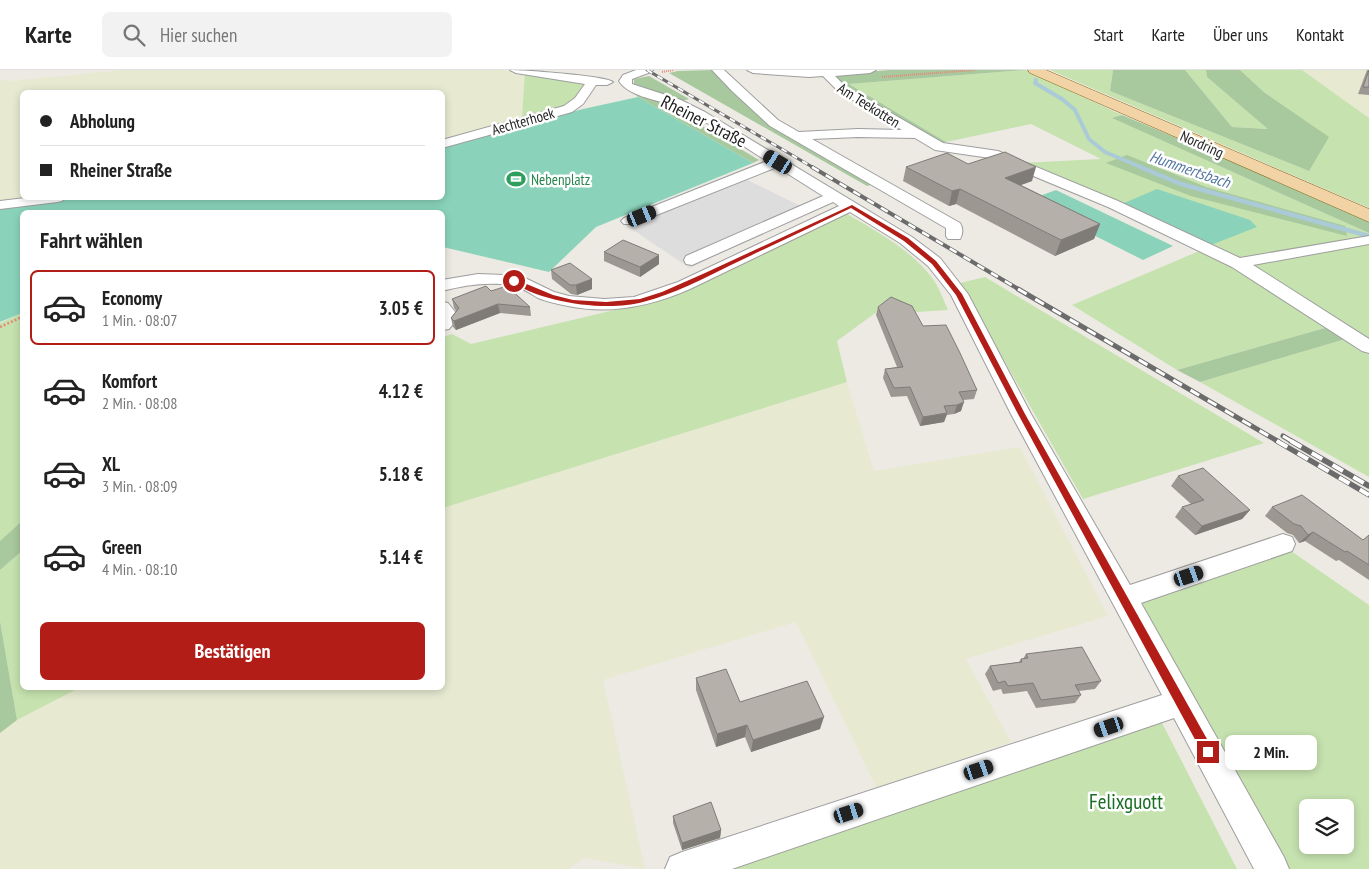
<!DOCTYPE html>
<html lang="de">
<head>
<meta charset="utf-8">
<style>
	:root { --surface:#fff; --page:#f2f2f2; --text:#222; --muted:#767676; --line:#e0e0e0; --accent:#b31d17 }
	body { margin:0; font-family:"PT Sans Narrow",sans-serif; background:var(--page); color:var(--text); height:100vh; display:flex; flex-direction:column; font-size:19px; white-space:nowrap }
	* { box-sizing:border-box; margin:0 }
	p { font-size:16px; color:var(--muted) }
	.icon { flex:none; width:28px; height:28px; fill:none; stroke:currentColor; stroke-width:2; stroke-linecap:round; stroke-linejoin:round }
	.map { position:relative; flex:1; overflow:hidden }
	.drawer { position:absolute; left:20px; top:140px; width:425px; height:480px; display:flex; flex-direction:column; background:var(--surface); border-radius:8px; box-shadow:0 2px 8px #0003 }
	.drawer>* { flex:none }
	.hud { position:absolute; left:20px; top:20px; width:425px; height:110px; border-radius:8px; box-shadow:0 2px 8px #0003; display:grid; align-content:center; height:110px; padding:0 20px; background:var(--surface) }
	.buttons { position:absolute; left:1299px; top:729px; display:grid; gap:10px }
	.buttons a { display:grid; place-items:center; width:55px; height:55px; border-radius:8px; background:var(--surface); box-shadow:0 2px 8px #0003; font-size:25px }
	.end { position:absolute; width:22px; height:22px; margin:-11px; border:6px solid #b31d17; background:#fff; box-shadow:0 0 0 2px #fff }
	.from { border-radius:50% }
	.bubble { position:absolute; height:35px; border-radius:8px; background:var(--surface); box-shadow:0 2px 8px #0003; font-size:16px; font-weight:800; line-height:35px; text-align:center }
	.car { position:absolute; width:15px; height:30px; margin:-15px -8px; border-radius:6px; box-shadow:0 0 4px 1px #0007; background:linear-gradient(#222 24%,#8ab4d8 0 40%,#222 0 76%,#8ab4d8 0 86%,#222 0) }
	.hud b { display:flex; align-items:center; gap:18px; height:48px; font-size:19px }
	.hud b+b { border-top:1px solid var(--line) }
	.hud i { width:12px; height:12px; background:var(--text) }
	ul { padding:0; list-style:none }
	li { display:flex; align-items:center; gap:15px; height:75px; margin:0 10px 8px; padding:0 10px; border:2px solid transparent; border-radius:8px }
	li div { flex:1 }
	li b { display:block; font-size:19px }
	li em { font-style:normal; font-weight:800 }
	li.selected { border-color:var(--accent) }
	li>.icon { width:45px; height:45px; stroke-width:1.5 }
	h2 { padding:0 20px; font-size:22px; line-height:60px }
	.cta { display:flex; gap:10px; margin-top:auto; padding:10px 20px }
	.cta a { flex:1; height:58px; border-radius:8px; background:var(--accent); color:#fff; font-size:20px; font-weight:800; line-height:58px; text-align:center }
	header { display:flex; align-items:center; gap:30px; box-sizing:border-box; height:70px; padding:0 25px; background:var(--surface); border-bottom:1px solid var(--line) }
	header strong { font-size:24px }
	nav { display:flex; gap:28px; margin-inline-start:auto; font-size:18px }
	.search { width:350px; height:45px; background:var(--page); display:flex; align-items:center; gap:12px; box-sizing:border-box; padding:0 18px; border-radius:8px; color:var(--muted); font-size:19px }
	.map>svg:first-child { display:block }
</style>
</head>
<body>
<header>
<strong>Karte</strong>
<div class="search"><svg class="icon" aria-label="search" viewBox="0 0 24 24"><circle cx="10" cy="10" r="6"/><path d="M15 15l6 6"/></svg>Hier suchen</div>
<nav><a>Start</a><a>Karte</a><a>Über uns</a><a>Kontakt</a></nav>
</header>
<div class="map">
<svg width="1369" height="799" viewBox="0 0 1369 799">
	<rect width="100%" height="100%" fill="#edeae4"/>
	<path fill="#e7ead1" d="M124 0H500L525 2 522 47 443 69 442 22H22V128H30L0 132V9L11 11Z
		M1302 0H1369V48Z
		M847 312 874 401 1020 377 1108 546 966 589 1011 672 877 719 796 552 603 610 645 799 584 788 569 799H0V663L17 650 79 618H442L443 438Z"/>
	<path fill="#c6e2af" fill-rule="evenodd" d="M1025 0 1122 45 1113 48 1369 163V166L1238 190 1020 93 1101 89 1031 54 946 72 849 14Z
		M1050 0H1113L1110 21 1309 101 1265 23 1240 0H1302L1369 48V138Z
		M1185 0H1206L1207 7 1269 59 1232 57Z
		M525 2 588 13C564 43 557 39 522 47Z
		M844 142C877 162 913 180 935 212 940 220 944 231 948 240L917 242 889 233 837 271 847 312 443 438V267L452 264 471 274 644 233Z
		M1369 171V274L1244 195Z
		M1204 179 1332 256 1177 300 1072 235Z
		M985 207 1264 373 1083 429 960 213Z
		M22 243V451L0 471V253Z
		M1349 268 1369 281V407L1200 312Z
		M22 481V618H79L17 650 0 551V500Z
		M1291 481 1369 535V799H1284L1139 534ZM1308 738H1345V775H1308Z
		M1160 649 1237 799H716Z"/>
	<path fill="#a8c89d" d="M713 0 734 21 875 114 867 116 669 3 678 1Z
		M889 0H1025L849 14 946 72 939 74 846 19 832 5Z
		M1113 0H1185L1232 57 1268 59 1207 7 1206 0H1240L1265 23 1329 67 1309 101 1110 21Z
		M649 6 689 29 673 34 699 54 759 90 753 93 638 27 635 24 644 21 634 14V9Z
		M1122 45 1369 149V163L1112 48Z
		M1127 85 1206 117 1345 156 1347 166 1191 126 1106 93Z
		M1332 256 1349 268 1200 312 1177 300Z
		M22 451V481L0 500V471Z
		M0 551 17 650 0 663Z"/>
	<path fill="#8ad3ba" d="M638 27 753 93 596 157 549 202 443 177 442 142H22V243L0 252V138L81 128H442L443 75 583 39Z
		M1157 119 1250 150 1257 157 1211 175 1122 134Z
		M1056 120 1173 176 1143 190 1026 131Z"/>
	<path fill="#ddd" d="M737 105 811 141 690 198 621 152Z"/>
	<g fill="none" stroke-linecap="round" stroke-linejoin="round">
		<path stroke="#a9cad6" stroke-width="4" d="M1036 10 1035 13 1062 29 1075 40 1089 69 1105 82 1143 98"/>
		<path stroke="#a9cad6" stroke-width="4.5" d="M1140 97 1181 114 1369 166"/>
		<g stroke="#9e9e9e" stroke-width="2">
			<path id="minor" d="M510 0C524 0 607 6 613 12L607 15H596L583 34 572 42 442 78V70L564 36 575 28 585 14 516 3Z
				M636 0H653L651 2 632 9V14L681 30 705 42 912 167 940 188 968 224 1031 344 1130 515 1283 464 1292 467 1295 474 1292 481 1141 533 1284 787 1289 799H1254L1174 648 732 799H665L670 787 682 782 1162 625 1011 344 951 225 928 196 900 173 850 142 690 219C651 236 611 245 568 236 558 234 548 232 538 228 531 224 523 218 514 216 491 211 465 215 442 221V210L478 204 505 205 525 208 554 222 569 226 604 229 634 227 678 212 839 136 833 132 692 195 686 194 684 190 686 186 823 126 777 97 634 154H624L621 151 624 148 767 91C736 72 705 48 670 35 655 29 628 26 619 11L623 5Z
				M712 0H724L778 50 799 62 858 59 902 60 838 21 823 6 809 7 753 3 747 0H876L870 3 835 6 846 17 943 73 998 81 1118 131 1240 188 1369 166V174L1253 195 1369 269V283L1362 281 1232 197 1108 137 990 88 935 80 915 68 858 67 812 69 960 153C963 158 963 164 960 169H948L946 166V158L770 56 732 21Z
				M25 128H64L62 131 57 132 0 139V131Z
				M442 232 448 233 459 247 449 259 442 260Z"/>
		</g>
		<g stroke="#856311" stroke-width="1">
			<path id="major" d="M1028 0H1046L1369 139V152L1030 3Z"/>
		</g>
		<path stroke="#e98978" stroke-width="2" stroke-dasharray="1 1" stroke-linecap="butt" d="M662 2 674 0
			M882 7 975 0"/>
		<path stroke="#e98978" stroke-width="2.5" stroke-dasharray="2 2" stroke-linecap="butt" d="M0 257 22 247"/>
		<use href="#minor" fill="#fff" fill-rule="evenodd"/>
		<use href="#major" fill="#f1d3a5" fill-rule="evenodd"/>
		<g stroke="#6b6b6b" stroke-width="3">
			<path id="rail-far3" d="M647 0 814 98"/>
		</g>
		<g stroke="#6b6b6b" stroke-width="4">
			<path id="rail-far2" d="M812 97 1020 220"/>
		</g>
		<g stroke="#6b6b6b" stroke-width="5">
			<path id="rail-far1" d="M1018 219 1279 372
				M1283 366 1293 372"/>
		</g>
		<g stroke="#6b6b6b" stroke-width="5.5">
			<path id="rail" d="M1277 371 1369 425
				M1291 371 1369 416"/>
		</g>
		<use href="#rail-far3" stroke="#fff" stroke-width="2" stroke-dasharray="6" stroke-linecap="butt"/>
		<use href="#rail-far2" stroke="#fff" stroke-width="2.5" stroke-dasharray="8" stroke-linecap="butt"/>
		<use href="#rail-far1" stroke="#fff" stroke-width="3" stroke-dasharray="10" stroke-linecap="butt"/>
		<use href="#rail" stroke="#fff" stroke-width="4" stroke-dasharray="12" stroke-linecap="butt"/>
	</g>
	<path fill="#9d9792" d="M1367 0H1369V25L1358 24Z
		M968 94 1032 111 1021 115 1100 154 1094 169 1055 186 956 134 949 136 903 111 906 97Z
		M604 182 659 194 640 207 604 191Z
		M551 200 592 209V219L577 225 571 224 552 209Z
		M491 221 530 237 531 246 500 243 456 260 453 257 451 248 456 241 454 238 452 229Z
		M878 237 923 256 977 320 974 329 963 330 961 341 954 344 947 345 944 352 920 356 907 326 891 327 883 308 885 299 897 297 876 245Z
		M1178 406 1250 440 1242 449 1195 465 1175 447 1182 437 1191 434 1171 416Z
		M1272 437 1363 470 1369 465V510L1339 490 1336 491 1305 471 1299 473 1293 465 1287 463 1265 446Z
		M1026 584 1101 611 1095 619 1079 621 1081 625 1075 633 1036 638 1027 621 1003 624 1001 619 993 621 985 604 990 596 1019 592 1021 589H1023Z
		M696 608 740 632 820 659 751 682 745 667 716 677 696 620Z
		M673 746 721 760 720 768 682 780 673 753Z"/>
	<path fill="#7f7b77" d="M1036 97 1032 111 1001 122 1005 108Z
		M960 119 956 134 949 136 952 121Z
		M1100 154 1094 169 1055 186 1061 170Z
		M659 185V194L640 207V197Z
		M592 209V219L577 225 576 215Z
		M498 234 500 243 456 260 454 251Z
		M964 332 961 341 954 344 957 335Z
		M947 343 944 352 920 356 923 347Z
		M1250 440 1242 449 1195 465 1202 456Z
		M1313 462 1305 471 1299 473 1308 465Z
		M824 647 820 659 751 682 753 670Z
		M747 655 745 667 716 677 717 664Z
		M721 760 720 768 682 780V773Z"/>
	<path fill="#b6b0aa" stroke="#7f7b77" d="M1369 0V17H1363Z
		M1005 82 1036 97 1005 108 1100 154 1061 170 960 119 952 121 906 97 947 83 968 94Z
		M623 170 659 185 640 197 604 182Z
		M570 193 592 209 576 215H570L551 200Z
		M486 216 491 221 507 216 530 237 498 234 454 251 451 248 459 238 452 229Z
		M891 227 912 236 923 256 946 255 960 283 977 320 959 322 964 332 957 335 944 336 947 343 923 347 910 317 894 318 885 299 903 297 878 237Z
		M1203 398 1250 440 1202 456 1182 437 1204 430 1178 406Z
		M1302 425 1363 470 1369 465V495L1347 481 1345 482 1313 462 1308 465 1301 456 1294 454 1272 437Z
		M1082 577 1101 611 1075 615 1081 625 1041 630 1033 613 1008 616 1005 611 998 613 990 596 1022 592 1021 589 1028 588 1026 584Z
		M726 599 740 632 807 611 824 647 753 670 747 655 717 664 696 608Z
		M711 732 721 760 682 773 673 746Z"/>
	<path fill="#b31d17" d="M852 135 908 168 936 191 962 224 1025 344 1212 678 1214 682 1212 686 1208 688 1204 686 1018 344 956 225 932 194 904 171 851 138C811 157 771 176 731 195 703 209 674 224 643 232 607 242 541 233 511 211L517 210 553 225 573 230 606 232 640 229 662 222 705 203Z"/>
	<defs>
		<g id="stadium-bare" transform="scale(1.5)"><path d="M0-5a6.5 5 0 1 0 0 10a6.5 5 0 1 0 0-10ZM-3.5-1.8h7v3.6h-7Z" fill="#2e9e5b" stroke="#fff" stroke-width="2.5" paint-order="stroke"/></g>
	</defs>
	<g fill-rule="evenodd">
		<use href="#stadium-bare" x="516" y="109"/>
	</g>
	<g text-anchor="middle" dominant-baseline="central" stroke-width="5" stroke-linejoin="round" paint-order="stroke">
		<g font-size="15" fill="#1d1d1d" stroke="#fff">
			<text transform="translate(869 35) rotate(32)">Am Teekotten</text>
			<text transform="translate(523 51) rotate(-16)">Aechterhoek</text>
			<text transform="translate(1202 74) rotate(24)">Nordring</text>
		</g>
		<g font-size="15" fill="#27864d" stroke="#fff" text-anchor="start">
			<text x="531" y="109">Nebenplatz</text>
		</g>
		<g font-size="16" font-style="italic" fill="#5577a1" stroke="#fff">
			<text transform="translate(1190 99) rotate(19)">Hummertsbach</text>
		</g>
		<g font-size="18" fill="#1d1d1d" stroke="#fff">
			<text transform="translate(704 51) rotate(27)">Rheiner Straße</text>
		</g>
		<g font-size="21" fill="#186e23" stroke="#fff">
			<text x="1126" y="731">Felixguott</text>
		</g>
	</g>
</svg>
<div class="buttons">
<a><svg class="icon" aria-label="layers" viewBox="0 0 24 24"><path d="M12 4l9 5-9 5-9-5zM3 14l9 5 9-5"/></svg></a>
</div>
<i class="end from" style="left:514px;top:211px"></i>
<i class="end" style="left:1208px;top:682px"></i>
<div class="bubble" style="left:1225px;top:665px;width:92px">2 Min.</div>
<i class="car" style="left:778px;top:92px;rotate:301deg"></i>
<i class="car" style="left:642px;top:146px;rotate:68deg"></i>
<i class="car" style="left:1189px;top:506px;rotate:71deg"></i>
<i class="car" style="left:1109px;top:657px;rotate:251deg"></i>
<i class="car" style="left:979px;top:700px;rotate:71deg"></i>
<i class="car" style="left:849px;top:743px;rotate:72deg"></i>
<div class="hud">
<b><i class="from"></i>Abholung</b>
<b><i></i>Rheiner Straße</b>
</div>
<section class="drawer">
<h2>Fahrt wählen</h2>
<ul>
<li class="selected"><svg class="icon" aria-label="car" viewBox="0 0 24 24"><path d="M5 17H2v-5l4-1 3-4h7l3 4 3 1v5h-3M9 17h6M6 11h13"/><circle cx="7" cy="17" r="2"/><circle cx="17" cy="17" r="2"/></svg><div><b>Economy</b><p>1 Min. · 08:07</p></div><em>3.05 €</em></li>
<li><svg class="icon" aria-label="car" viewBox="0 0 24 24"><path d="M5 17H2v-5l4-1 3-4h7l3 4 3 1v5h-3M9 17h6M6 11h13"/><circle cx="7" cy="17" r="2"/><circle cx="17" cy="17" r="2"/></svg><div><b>Komfort</b><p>2 Min. · 08:08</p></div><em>4.12 €</em></li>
<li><svg class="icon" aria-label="car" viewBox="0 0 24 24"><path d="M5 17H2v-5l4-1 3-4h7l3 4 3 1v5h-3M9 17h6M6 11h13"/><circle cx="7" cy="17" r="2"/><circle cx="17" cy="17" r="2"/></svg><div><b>XL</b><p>3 Min. · 08:09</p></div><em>5.18 €</em></li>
<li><svg class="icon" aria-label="car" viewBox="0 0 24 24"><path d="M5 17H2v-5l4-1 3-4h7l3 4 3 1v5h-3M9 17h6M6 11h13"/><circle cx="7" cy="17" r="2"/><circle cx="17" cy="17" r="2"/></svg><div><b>Green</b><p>4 Min. · 08:10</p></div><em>5.14 €</em></li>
</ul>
<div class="cta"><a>Bestätigen</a></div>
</section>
</div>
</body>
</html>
